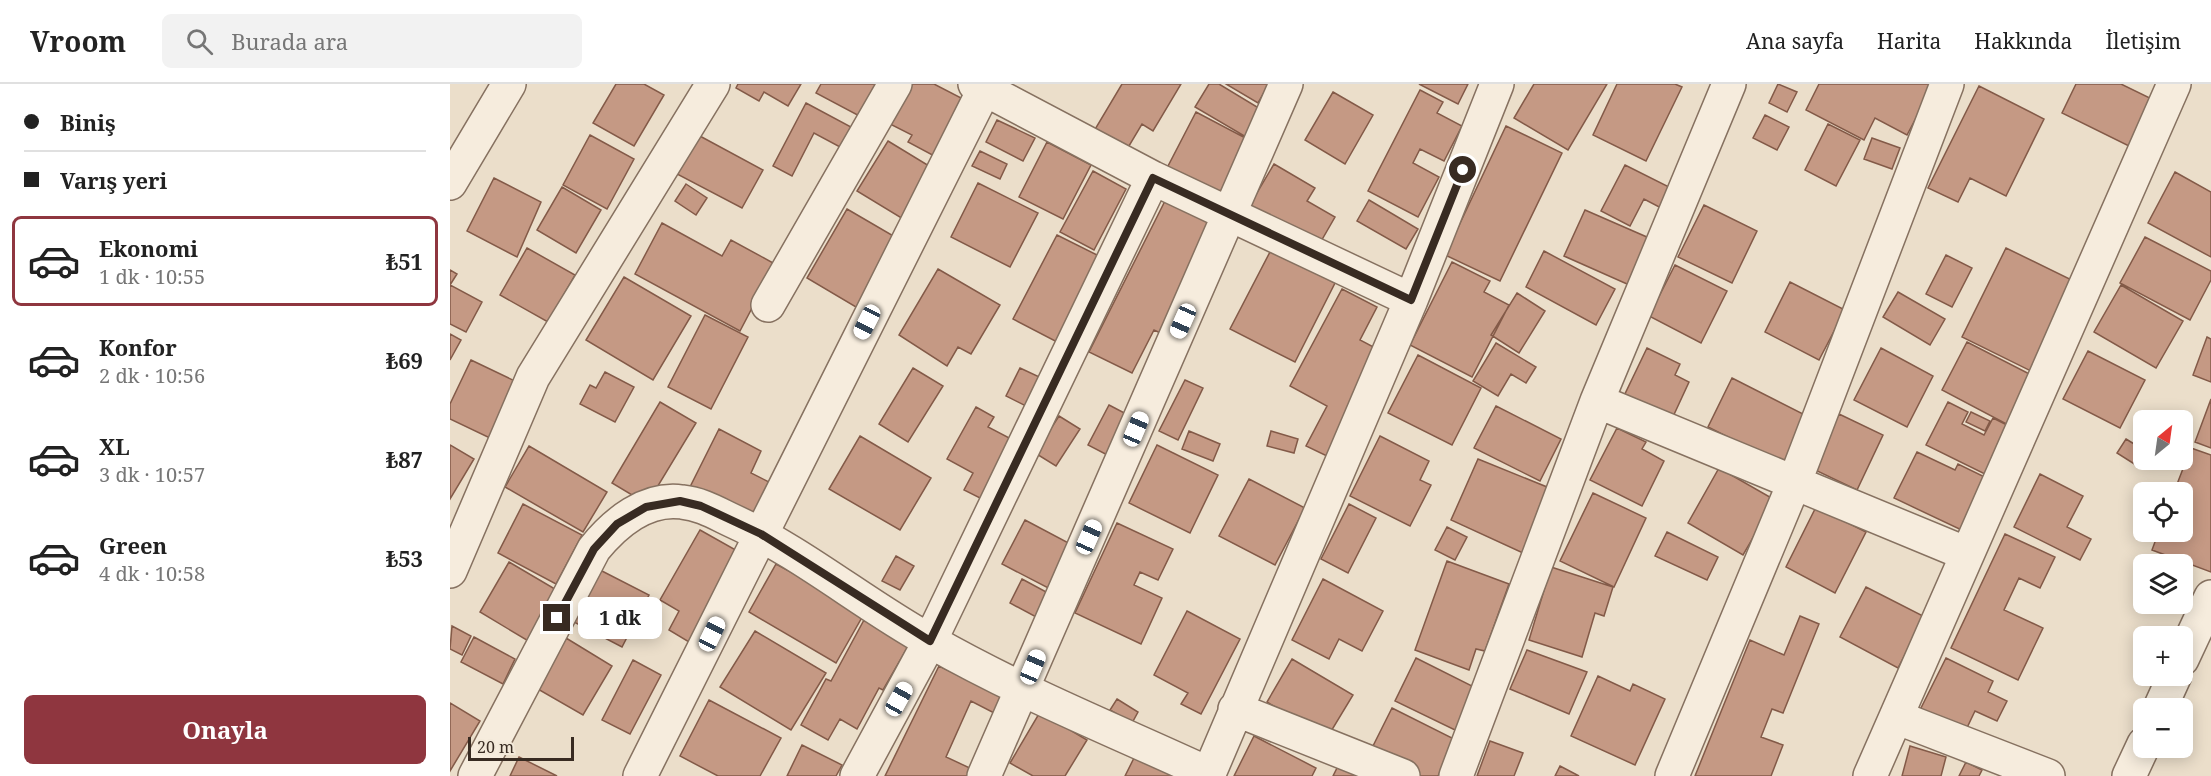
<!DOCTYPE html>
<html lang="tr">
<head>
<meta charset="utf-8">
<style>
	:root { --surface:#fff; --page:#f2f2f2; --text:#222; --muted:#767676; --line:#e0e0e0; --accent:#8f363f }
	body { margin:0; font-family:"Noto Serif",serif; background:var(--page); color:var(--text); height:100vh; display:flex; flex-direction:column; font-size:22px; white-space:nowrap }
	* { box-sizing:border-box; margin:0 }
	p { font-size:20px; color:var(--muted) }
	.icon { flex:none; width:33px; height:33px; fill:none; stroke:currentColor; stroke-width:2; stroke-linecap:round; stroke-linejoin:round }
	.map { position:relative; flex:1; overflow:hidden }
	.sheet { display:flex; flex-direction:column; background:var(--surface); width:450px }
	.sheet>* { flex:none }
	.banner { display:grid; align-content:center; height:132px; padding:0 24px; background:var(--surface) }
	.needle { width:39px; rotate:29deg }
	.buttons { position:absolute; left:1683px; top:326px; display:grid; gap:12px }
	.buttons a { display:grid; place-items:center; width:60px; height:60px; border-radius:9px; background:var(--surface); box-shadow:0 3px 15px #0003; font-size:30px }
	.scale { position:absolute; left:18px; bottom:15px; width:106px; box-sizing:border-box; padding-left:6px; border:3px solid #382b22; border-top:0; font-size:16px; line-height:21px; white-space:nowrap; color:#382b22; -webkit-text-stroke:4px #f3e9d9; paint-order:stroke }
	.end { position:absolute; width:27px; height:27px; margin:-14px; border:8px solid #382b22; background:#fff; box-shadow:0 0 0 3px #fff }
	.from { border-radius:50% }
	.bubble { position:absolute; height:42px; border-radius:9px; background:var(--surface); box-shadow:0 3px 15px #0003; font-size:20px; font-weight:700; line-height:42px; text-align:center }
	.car { position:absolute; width:18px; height:36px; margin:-18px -9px; border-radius:8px; box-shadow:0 0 4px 2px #0007; background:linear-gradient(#fff 24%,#345 0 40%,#fff 0 76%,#345 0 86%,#fff 0) }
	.banner b { display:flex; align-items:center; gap:21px; height:57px; font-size:22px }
	.banner b+b { border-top:2px solid var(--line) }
	.banner i { width:15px; height:15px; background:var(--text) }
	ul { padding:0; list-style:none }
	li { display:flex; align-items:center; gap:18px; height:90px; margin:0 12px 9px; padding:0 12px; border:3px solid transparent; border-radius:9px }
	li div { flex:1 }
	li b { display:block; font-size:22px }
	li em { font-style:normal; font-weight:700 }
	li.active { border-color:var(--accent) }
	li>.icon { width:54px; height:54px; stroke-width:1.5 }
	.cta { display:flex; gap:12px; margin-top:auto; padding:12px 24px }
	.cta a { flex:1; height:69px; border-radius:9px; background:var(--accent); color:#fff; font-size:24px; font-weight:700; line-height:69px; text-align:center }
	header { display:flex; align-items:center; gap:36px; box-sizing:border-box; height:84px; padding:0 30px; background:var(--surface); border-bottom:2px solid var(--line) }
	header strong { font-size:28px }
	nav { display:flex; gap:33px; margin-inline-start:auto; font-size:21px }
	.search { width:420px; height:54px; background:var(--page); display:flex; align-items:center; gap:15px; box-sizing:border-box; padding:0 21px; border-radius:9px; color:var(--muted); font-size:22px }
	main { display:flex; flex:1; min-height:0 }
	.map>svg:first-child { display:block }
</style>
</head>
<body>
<header>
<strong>Vroom</strong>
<div class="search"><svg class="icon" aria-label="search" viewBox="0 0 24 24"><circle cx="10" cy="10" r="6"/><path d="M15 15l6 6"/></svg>Burada ara</div>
<nav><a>Ana sayfa</a><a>Harita</a><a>Hakkında</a><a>İletişim</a></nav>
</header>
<main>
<section class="sheet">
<div class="banner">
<b><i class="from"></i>Biniş</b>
<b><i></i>Varış yeri</b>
</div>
<ul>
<li class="active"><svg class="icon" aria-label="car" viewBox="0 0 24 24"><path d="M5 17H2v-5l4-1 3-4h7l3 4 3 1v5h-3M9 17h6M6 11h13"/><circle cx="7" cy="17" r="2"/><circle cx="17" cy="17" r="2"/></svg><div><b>Ekonomi</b><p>1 dk · 10:55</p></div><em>₺51</em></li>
<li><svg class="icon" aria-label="car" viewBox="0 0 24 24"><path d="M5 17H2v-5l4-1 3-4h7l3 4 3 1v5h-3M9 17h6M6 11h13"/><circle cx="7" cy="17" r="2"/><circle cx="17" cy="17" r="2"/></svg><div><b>Konfor</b><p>2 dk · 10:56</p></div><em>₺69</em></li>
<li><svg class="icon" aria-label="car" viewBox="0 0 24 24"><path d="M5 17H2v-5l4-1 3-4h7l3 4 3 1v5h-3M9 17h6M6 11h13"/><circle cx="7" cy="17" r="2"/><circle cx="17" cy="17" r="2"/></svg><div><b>XL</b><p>3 dk · 10:57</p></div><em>₺87</em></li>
<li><svg class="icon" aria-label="car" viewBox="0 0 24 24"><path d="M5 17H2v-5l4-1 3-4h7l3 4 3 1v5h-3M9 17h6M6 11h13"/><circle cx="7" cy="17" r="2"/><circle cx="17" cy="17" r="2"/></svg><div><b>Green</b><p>4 dk · 10:58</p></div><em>₺53</em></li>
</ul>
<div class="cta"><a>Onayla</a></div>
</section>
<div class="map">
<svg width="1761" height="692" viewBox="0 0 1761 692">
	<rect width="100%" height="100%" fill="#ebdeca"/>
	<path fill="#c59984" stroke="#835a48" stroke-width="1.5" d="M166 0H194L214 11 184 62 143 39Z
		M288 0H351L338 22 314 8 309 17 286 4Z
		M371 0H434L415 35 366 9Z
		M457 0H484L517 17 488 74 458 58 462 51 438 39Z
		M672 0H731L703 47 692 40 676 67 644 47Z
		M759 0H769L812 26 796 53 745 23Z
		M776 0H819L808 19Z
		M969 0H1018L1008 20Z
		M1084 0H1157L1118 66 1064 34Z
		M1167 0H1225L1232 3 1196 77 1143 51Z
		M1328 0 1347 8 1337 28 1319 19Z
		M1369 0H1484L1457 51 1425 34 1414 56 1356 26Z
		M1626 0H1671L1706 17 1683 64 1612 29Z
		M1529 2 1594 35 1556 112 1520 94 1508 118 1478 104Z
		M970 6 993 18 987 29 1012 42 994 77 970 65 963 79 989 93 968 133 918 107Z
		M883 8 923 31 895 80 855 56Z
		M356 19 401 43 390 63 364 49 342 92 323 82Z
		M746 28 803 58 773 116 716 86Z
		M1315 31 1339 43 1327 66 1303 54Z
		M547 36 585 54 573 77 536 58Z
		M1378 40 1410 56 1386 102 1355 86Z
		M1056 42 1112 69 1050 197 995 171Z
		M140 51 184 75 157 125 113 101Z
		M248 51 313 86 292 124 227 90Z
		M1422 54 1450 64 1442 85 1414 75Z
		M438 57 489 88 458 138 407 107Z
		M597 58 641 81 613 135 569 113Z
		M530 67 557 80 550 95 522 82Z
		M824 80 865 104 857 117 885 133 870 159 798 124Z
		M1175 81 1223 105 1213 125 1194 115 1180 142 1151 127Z
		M643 87 676 105 644 166 610 148Z
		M1725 88 1761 108V173L1698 139Z
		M44 94 91 118 67 173 17 147Z
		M528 99 588 129 560 183 501 153Z
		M236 100 257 114 246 131 225 117Z
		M112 103 151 126 126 169 87 146Z
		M716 115 772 143 717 252 704 246 682 289 639 268Z
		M919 116 968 145 956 165 907 137Z
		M1254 121 1307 147 1282 199 1228 173Z
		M397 125 452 157 411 226 357 194Z
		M1135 126 1206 157 1186 204 1114 172Z
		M212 139 272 172 281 156 325 180 290 247 185 190Z
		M607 151 653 174 609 259 563 235Z
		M1695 153 1761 187V196L1740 236 1670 199Z
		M77 164 125 191 98 238 50 211Z
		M1556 164 1632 201 1587 290 1512 253Z
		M821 166 885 199 845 278 780 245Z
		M1094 167 1165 205 1146 241 1076 203Z
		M1496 171 1522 184 1502 223 1476 210Z
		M1002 178 1040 197 1034 208 1059 221 1022 293 960 261Z
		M1225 181 1277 207 1251 259 1199 232Z
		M488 185 550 221 521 270 508 263 497 282 449 251Z
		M0 186 7 190 0 201 32 218 16 248 0 240Z
		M174 193 241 232 203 296 136 256Z
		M1340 198 1395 226 1369 276 1315 248Z
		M1671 201 1733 237 1706 284 1644 248Z
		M892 205 927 223 910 256 933 268 879 373 856 362 877 322 840 302Z
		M1448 208 1495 235 1480 261 1433 233Z
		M1067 209 1095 227 1069 269 1041 251Z
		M255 231 298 253 261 325 218 303Z
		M0 250 11 256 0 276Z
		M1757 253 1761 255V298L1743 291Z
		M1517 258 1589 295 1564 344 1492 306Z
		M1046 259 1086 283 1076 299 1061 290 1048 312 1023 297Z
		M1197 264 1230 280 1225 291 1239 298 1221 337 1173 314Z
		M1431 264 1483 292 1457 343 1404 316Z
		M1638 267 1695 296 1670 344 1613 315Z
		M968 271 1031 304 1002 361 938 329Z
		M21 276 69 299 42 355 0 335V320Z
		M463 284 493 302 458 358 429 340Z
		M570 284 598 297 584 326 556 312Z
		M155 288 184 303 165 338 130 320 140 301 146 304Z
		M1282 294 1359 333 1334 381 1258 343Z
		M735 296 753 304 728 356 709 347Z
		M1761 315V364L1745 358Z
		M210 318 246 339 197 420 162 399Z
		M1498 318 1518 328 1512 340 1534 351 1543 334 1569 347 1545 395 1476 361Z
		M659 321 686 335 665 375 638 361Z
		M1046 322 1111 355 1090 397 1024 364Z
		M526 323 544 333 538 343 567 358 536 417 514 406 523 389 497 375Z
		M1521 328 1540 337 1535 347 1516 338Z
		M1389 330 1433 351 1407 406 1363 385Z
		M609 332 630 345 606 382 585 369Z
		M1167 344 1196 358 1192 365 1214 377 1192 422 1140 396Z
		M269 345 311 367 301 389 321 399 300 441 237 409Z
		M739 347 770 360 763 377 732 365Z
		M821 347 848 355 844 369 817 362Z
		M410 352 481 394 450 446 379 405Z
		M930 352 979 377 970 396 981 401 960 442 900 412Z
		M1676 355 1694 366 1695 375 1689 383 1667 369Z
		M0 361 24 375 0 415Z
		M707 361 768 391 740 449 679 419Z
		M79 362 157 408 133 448 55 403Z
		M1741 364 1761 371V488L1702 466 1709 447H1732V408H1724Z
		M1467 368 1505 386 1508 380 1545 398 1520 450 1444 414Z
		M1028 375 1102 405 1073 469 1001 436Z
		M1269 384 1325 416 1293 471 1238 439Z
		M1590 390 1633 412 1617 443 1641 455 1630 476 1564 443Z
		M799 395 855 424 825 481 769 452Z
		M1143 409 1196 434 1164 503 1110 477Z
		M73 420 132 451 106 500 48 469Z
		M899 420 926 434 898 489 871 475Z
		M1366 423 1416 448 1385 509 1336 483Z
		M575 436 628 464 606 508 552 480Z
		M667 439 723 465 708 496 690 488 684 501 712 514 691 560 625 529Z
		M997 443 1017 453 1005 476 985 466Z
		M250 446 291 469 239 558 219 546 229 527 210 516Z
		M1217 448 1268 473 1257 496 1205 472Z
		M1555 450 1605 473 1590 504 1569 494 1554 526 1593 544 1568 596 1501 564Z
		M446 472 464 482 450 506 432 497Z
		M997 477 1059 500 1035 567 1026 565 1019 586 965 566Z
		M59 478 110 508 80 558 30 528Z
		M326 480 415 528 386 579 299 528Z
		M1101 483 1163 503 1154 532 1145 529 1132 573 1079 556Z
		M150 486 199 511 172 563 122 537Z
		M572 495 600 510 588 534 560 519Z
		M873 495 933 527 912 567 889 555 879 575 842 556Z
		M1416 503 1475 533 1448 584 1390 553Z
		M737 527 790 555 751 630 731 620 738 609 704 591Z
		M1350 532 1369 540 1333 629 1322 625 1311 653 1333 661 1321 692H1245L1300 556 1334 571Z
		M414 536 459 561 433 606 429 604 407 645 390 635 378 656 351 641 376 595 381 597Z
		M2 542 21 552 12 571 0 565Z
		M305 547 376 589 341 646 270 603Z
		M24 553 65 575 53 600 11 578Z
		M116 554 162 582 133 631 86 604Z
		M1077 566 1137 588 1119 630 1060 605Z
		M966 574 1026 604 1005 646 945 617Z
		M1496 574 1543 597 1538 608 1557 617 1547 637 1525 627 1514 650 1469 628Z
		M842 575 903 611 877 654 817 618Z
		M183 576 211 591 180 650 152 636Z
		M489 582 556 615 548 631 521 617 496 673 522 685 518 692H435Z
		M1148 592 1180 607 1183 600 1215 615 1185 681 1121 652Z
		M667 615 688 628 682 639 660 626Z
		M259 616 331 654 310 692H268L230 672Z
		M0 619 30 637 0 687Z
		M942 624 1006 656 988 692H968L920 668Z
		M590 628 637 656 615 692H583L560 679Z
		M804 652 866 684 862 692H784Z
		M1040 657 1073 669 1064 692H1027Z
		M352 661 392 681 386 692H337Z
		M1460 662 1496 673 1491 692H1452Z
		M685 672 725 692H675Z
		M69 673 107 692H60Z
		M1516 678 1532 686 1529 692H1509Z
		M888 682 908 692H883Z
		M1110 682 1129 692H1105Z"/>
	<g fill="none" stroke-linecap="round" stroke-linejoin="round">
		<g stroke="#867160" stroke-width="36">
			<path id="minor" d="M525 0 703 94 961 216 758 692
				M0 99 59 0
				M961 216 1047 0
				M318 221 445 0
				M1147 317 1517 470
				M0 487 83 293 263 0
				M1732 575 1761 513
				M1710 624 1725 591
				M785 625 953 692
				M1446 633 1598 692
				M25 692 144 465C165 439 196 413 232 418 251 420 266 429 283 437 353 469 413 520 480 557 569 608 666 647 759 690
				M190 692 537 0
				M407 692 480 557 703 94
				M534 692 836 0
				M1006 692 1147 317 1279 0
				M1222 692 1345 397 1497 0
				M1420 692 1724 0
				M1679 692 1694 660"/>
		</g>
		<use href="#minor" stroke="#f6ecdd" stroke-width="33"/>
	</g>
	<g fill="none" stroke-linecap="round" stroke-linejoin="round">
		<path stroke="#382b22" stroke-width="8" d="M107 534 144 465 167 440 196 423 230 417 251 422 311 450 480 557 703 94 961 216 1013 86"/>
	</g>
</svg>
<div class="buttons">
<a><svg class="needle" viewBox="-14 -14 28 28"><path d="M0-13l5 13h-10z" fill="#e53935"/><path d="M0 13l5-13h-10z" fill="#767676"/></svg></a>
<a><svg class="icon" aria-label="locate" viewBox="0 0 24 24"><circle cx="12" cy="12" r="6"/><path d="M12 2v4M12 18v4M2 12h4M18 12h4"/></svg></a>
<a><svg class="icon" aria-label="layers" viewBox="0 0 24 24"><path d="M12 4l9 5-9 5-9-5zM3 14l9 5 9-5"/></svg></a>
<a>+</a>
<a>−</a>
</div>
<div class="scale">20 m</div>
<i class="end from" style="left:1013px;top:86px"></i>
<i class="end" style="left:107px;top:534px"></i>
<div class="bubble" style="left:128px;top:513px;width:84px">1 dk</div>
<i class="car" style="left:733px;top:237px;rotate:204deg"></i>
<i class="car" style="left:417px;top:238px;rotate:207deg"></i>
<i class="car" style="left:686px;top:345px;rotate:23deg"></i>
<i class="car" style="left:639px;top:453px;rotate:24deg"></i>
<i class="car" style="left:262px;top:550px;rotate:26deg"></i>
<i class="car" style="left:583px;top:583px;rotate:23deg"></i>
<i class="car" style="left:449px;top:615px;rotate:29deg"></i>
</div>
</main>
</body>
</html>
